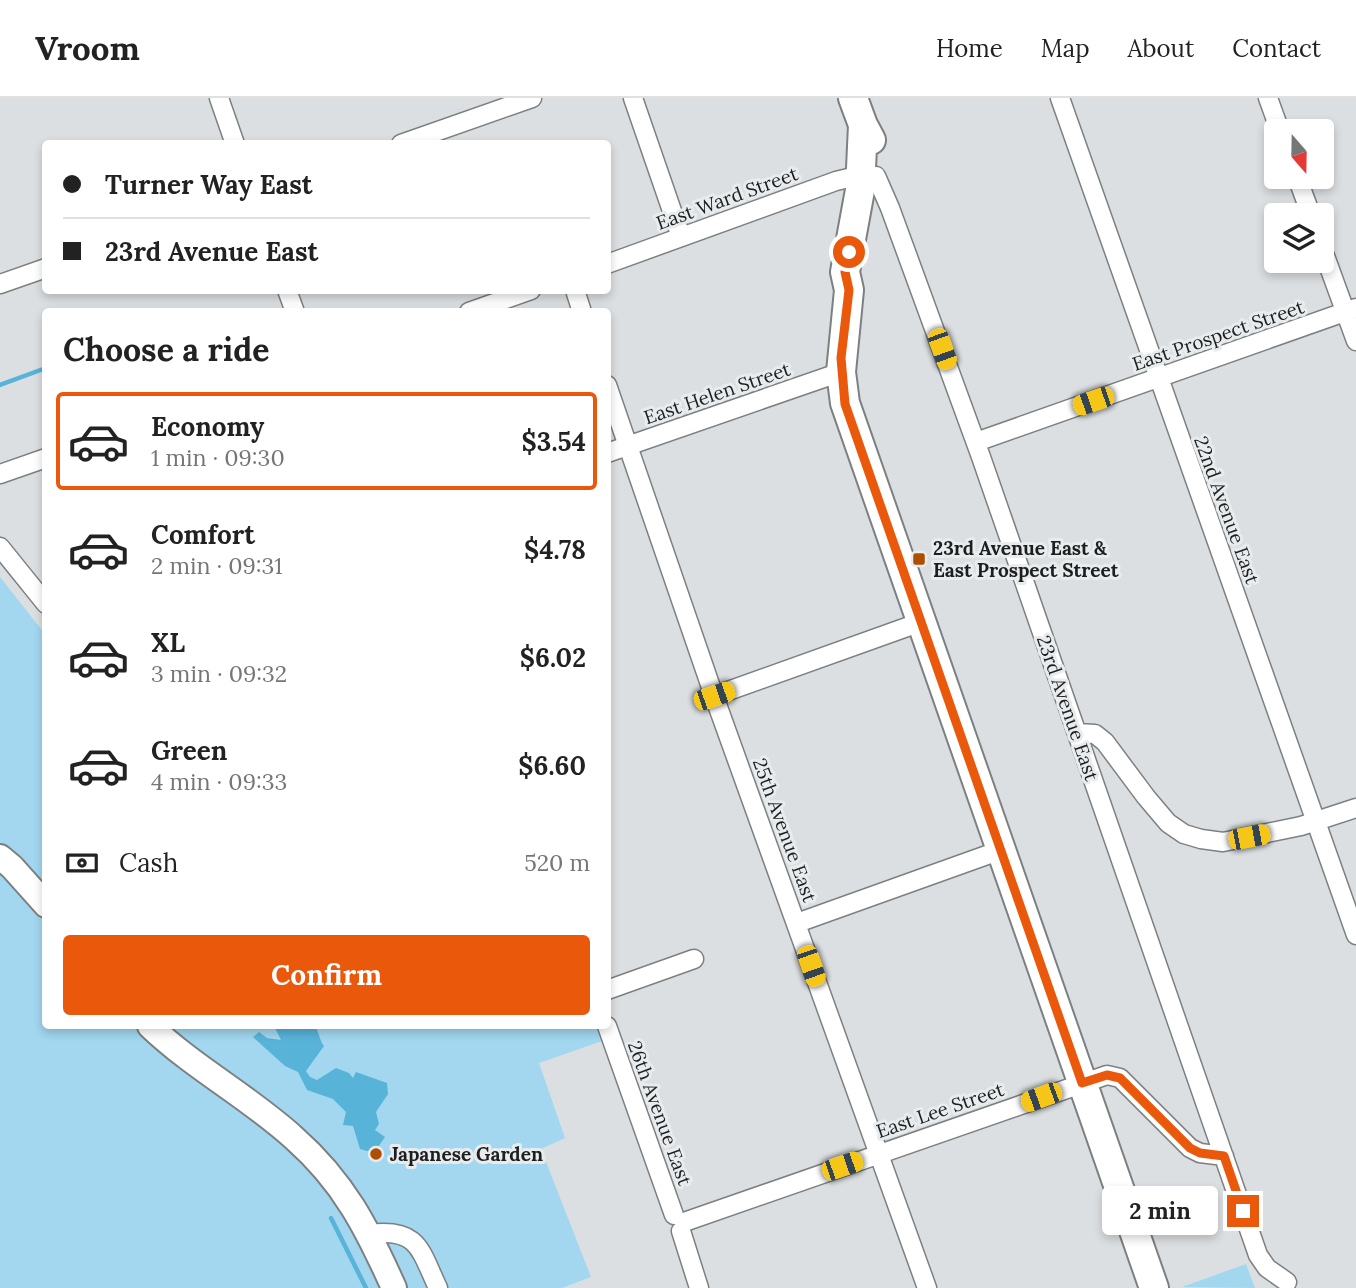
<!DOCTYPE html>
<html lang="en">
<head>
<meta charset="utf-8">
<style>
	:root { --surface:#fff; --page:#f6f6f6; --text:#222; --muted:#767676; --line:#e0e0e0; --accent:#ea580c }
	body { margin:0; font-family:Lora,serif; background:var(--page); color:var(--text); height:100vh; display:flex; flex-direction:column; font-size:26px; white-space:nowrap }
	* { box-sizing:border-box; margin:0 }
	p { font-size:23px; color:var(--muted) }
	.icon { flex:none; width:38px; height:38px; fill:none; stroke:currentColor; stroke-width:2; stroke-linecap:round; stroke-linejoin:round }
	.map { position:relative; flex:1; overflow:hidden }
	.details { position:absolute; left:42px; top:210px; width:569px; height:721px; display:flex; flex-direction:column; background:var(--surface); border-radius:7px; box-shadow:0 4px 10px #0003 }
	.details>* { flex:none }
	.hud { position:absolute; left:42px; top:42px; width:569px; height:154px; border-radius:7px; box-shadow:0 4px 10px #0003; display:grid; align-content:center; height:154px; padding:0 21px; background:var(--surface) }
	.needle { width:46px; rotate:160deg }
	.fabs { position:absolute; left:1264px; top:21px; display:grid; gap:14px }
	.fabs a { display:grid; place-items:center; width:70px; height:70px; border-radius:7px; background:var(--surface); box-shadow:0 4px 10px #0003; font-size:35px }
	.end { position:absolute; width:32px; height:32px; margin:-16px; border:9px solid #ea580c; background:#fff; box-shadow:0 0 0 4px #fff }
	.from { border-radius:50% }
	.bubble { position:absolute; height:49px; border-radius:7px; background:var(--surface); box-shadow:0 4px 10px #0003; font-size:23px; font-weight:700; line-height:49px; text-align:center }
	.car { position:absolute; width:21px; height:42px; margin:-21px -10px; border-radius:9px; box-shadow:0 0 5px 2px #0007; background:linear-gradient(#f5c518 24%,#345 0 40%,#f5c518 0 76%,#345 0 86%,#f5c518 0) }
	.hud b { display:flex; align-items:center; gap:24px; height:66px; font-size:26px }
	.hud b+b { border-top:2px solid var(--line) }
	.hud i { width:18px; height:18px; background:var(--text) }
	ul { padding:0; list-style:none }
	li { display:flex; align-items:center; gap:21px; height:98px; margin:0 14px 10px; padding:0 7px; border:4px solid transparent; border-radius:7px }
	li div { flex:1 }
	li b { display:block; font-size:26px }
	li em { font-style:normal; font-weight:700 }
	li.current { border-color:var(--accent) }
	li>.icon { width:63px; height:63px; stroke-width:1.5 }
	h2 { padding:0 21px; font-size:32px; line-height:84px }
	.pay { display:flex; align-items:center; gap:18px; height:77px; padding:0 21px; font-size:26px }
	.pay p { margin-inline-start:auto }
	.primary-button { display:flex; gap:14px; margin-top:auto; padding:14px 21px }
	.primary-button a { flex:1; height:80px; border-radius:7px; background:var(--accent); color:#fff; font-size:28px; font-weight:700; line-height:80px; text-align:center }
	header { display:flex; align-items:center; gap:42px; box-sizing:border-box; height:98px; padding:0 35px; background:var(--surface); border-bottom:2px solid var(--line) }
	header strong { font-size:33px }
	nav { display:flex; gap:38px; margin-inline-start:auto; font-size:24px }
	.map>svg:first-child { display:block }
</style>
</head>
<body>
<header>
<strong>Vroom</strong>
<nav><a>Home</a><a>Map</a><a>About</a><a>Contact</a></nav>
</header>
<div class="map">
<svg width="1356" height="1190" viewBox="0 0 1356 1190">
	<rect width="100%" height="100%" fill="#dbdfe1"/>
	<path fill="#a2d7ef" d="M0 479 45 536 46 928H596L602 943 539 965 565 1040 541 1051 591 1179 562 1190H0Z
		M1246 1166 1255 1190 1182 1189Z"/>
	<path fill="#58b3d9" d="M265 928H315C319 934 319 941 324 948L306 973 310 979 317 982 336 970 349 975 353 980 356 974 387 985 388 996 376 1014 379 1026 375 1032 385 1039 374 1055 360 1051 353 1028 343 1027 346 1014 333 1001 307 992 298 974 285 968 253 939 259 934 267 940 281 942 275 930Z"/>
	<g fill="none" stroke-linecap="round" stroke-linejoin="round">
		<path stroke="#58b3d9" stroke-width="4.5" d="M0 287 46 270
			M331 1120 366 1190"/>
		<g stroke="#7d8082" stroke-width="21">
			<path id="minor" d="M219 0 235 46
				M633 0 681 139
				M1060 0 1356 837
				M1268 0 1280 33
				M401 46 532 0
				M876 78 890 110 981 359 1258 1157 1267 1170 1287 1184
				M1297 79 1311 117
				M1321 147 1356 243
				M607 166 836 83 861 77
				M0 186 46 170
				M287 192 295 214
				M575 192 582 214
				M469 214 531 192
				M607 287 714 598 927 1190
				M976 344 1356 210
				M607 355 841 274
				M0 376 46 360
				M0 449 46 506
				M714 598 921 524
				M1077 635 1095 636 1105 644 1146 699 1168 725 1184 736 1201 741 1223 744 1301 728 1356 710
				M797 825 1001 752
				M607 892 694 861
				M607 928 674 1117
				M687 1123 1107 977 1120 980 1190 1050 1200 1055 1224 1058
				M681 1133 699 1190
				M370 1136C419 1130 420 1152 438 1190"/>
		</g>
		<g stroke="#7d8082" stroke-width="28">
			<path id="secondary" d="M0 759 12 769 46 807
				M150 928C194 970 249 999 294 1040 344 1084 367 1130 394 1190"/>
		</g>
		<g stroke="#7d8082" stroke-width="32">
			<path id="primary" d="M853 0 863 27 871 42
				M863 27 860 92 845 174 849 192 841 274 845 305 1154 1190"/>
		</g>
		<use href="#minor" stroke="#fff" stroke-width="18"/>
		<use href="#secondary" stroke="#fff" stroke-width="24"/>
		<use href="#primary" stroke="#fff" stroke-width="28"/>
	</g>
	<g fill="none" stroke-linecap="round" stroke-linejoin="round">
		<path stroke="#ea580c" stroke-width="9" d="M849 154 845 174 849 192 841 260 845 306 1082 985 1107 977 1120 980 1190 1050 1200 1055 1224 1058 1243 1113"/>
	</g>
	<g fill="#ad4e00" stroke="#e9ecee" stroke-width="2.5">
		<rect x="912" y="454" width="14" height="14" rx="3.5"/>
		<circle cx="376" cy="1056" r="7"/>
	</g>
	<g text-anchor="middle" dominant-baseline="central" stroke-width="6" stroke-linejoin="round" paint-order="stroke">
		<g font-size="19" fill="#1d1f1f" stroke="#e9ecee">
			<text transform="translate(727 100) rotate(-20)">East Ward Street</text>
			<text transform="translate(1218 237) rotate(-19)">East Prospect Street</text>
			<text transform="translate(717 295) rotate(-19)">East Helen Street</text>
			<text transform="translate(1227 412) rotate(70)">22nd Avenue East</text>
			<text transform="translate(1068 610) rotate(71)">23rd Avenue East</text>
			<text transform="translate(785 732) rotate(70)">25th Avenue East</text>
			<text transform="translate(940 1012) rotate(-19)">East Lee Street</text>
			<text transform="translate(660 1015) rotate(70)">26th Avenue East</text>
		</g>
		<g font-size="19" font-weight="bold" fill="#1d1f1f" stroke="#e9ecee" text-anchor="start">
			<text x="933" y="450">23rd Avenue East &amp;<tspan x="933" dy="22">East Prospect Street</tspan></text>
			<text x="390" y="1056">Japanese Garden</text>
		</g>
	</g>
</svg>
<div class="fabs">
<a><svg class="needle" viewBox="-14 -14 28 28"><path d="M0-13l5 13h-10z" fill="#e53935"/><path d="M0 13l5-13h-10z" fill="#767676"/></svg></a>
<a><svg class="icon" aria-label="layers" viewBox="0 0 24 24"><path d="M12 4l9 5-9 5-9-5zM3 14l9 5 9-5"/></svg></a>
</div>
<i class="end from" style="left:849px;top:154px"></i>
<i class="end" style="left:1243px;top:1113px"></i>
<div class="bubble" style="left:1102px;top:1088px;width:116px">2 min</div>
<i class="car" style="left:942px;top:251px;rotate:160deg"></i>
<i class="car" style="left:1093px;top:303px;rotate:251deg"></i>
<i class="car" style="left:714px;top:598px;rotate:71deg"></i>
<i class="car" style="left:1249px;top:739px;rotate:79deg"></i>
<i class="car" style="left:811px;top:868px;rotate:161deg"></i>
<i class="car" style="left:1041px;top:999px;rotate:250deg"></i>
<i class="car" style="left:842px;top:1068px;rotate:71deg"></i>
<div class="hud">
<b><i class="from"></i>Turner Way East</b>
<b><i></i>23rd Avenue East</b>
</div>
<section class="details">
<h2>Choose a ride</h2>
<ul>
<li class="current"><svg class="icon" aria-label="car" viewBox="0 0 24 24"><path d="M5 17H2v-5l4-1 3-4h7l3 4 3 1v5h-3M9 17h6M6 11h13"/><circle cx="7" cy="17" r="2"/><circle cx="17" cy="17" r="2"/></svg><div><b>Economy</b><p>1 min · 09:30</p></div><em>$3.54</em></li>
<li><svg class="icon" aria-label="car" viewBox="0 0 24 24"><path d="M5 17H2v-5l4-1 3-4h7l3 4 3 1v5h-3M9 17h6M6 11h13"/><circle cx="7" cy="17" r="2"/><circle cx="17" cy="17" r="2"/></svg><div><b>Comfort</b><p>2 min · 09:31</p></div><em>$4.78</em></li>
<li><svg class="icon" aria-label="car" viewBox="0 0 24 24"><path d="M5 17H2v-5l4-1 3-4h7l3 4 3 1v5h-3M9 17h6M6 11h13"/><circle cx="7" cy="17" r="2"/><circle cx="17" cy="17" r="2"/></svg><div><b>XL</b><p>3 min · 09:32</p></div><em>$6.02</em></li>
<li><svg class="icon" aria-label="car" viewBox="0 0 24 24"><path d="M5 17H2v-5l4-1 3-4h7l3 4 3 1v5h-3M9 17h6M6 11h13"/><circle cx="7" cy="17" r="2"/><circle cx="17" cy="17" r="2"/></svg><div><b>Green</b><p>4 min · 09:33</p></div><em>$6.60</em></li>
</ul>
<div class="pay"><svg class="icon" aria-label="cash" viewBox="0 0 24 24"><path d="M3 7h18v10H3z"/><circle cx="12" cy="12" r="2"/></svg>Cash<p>520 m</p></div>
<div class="primary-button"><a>Confirm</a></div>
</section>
</div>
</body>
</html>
